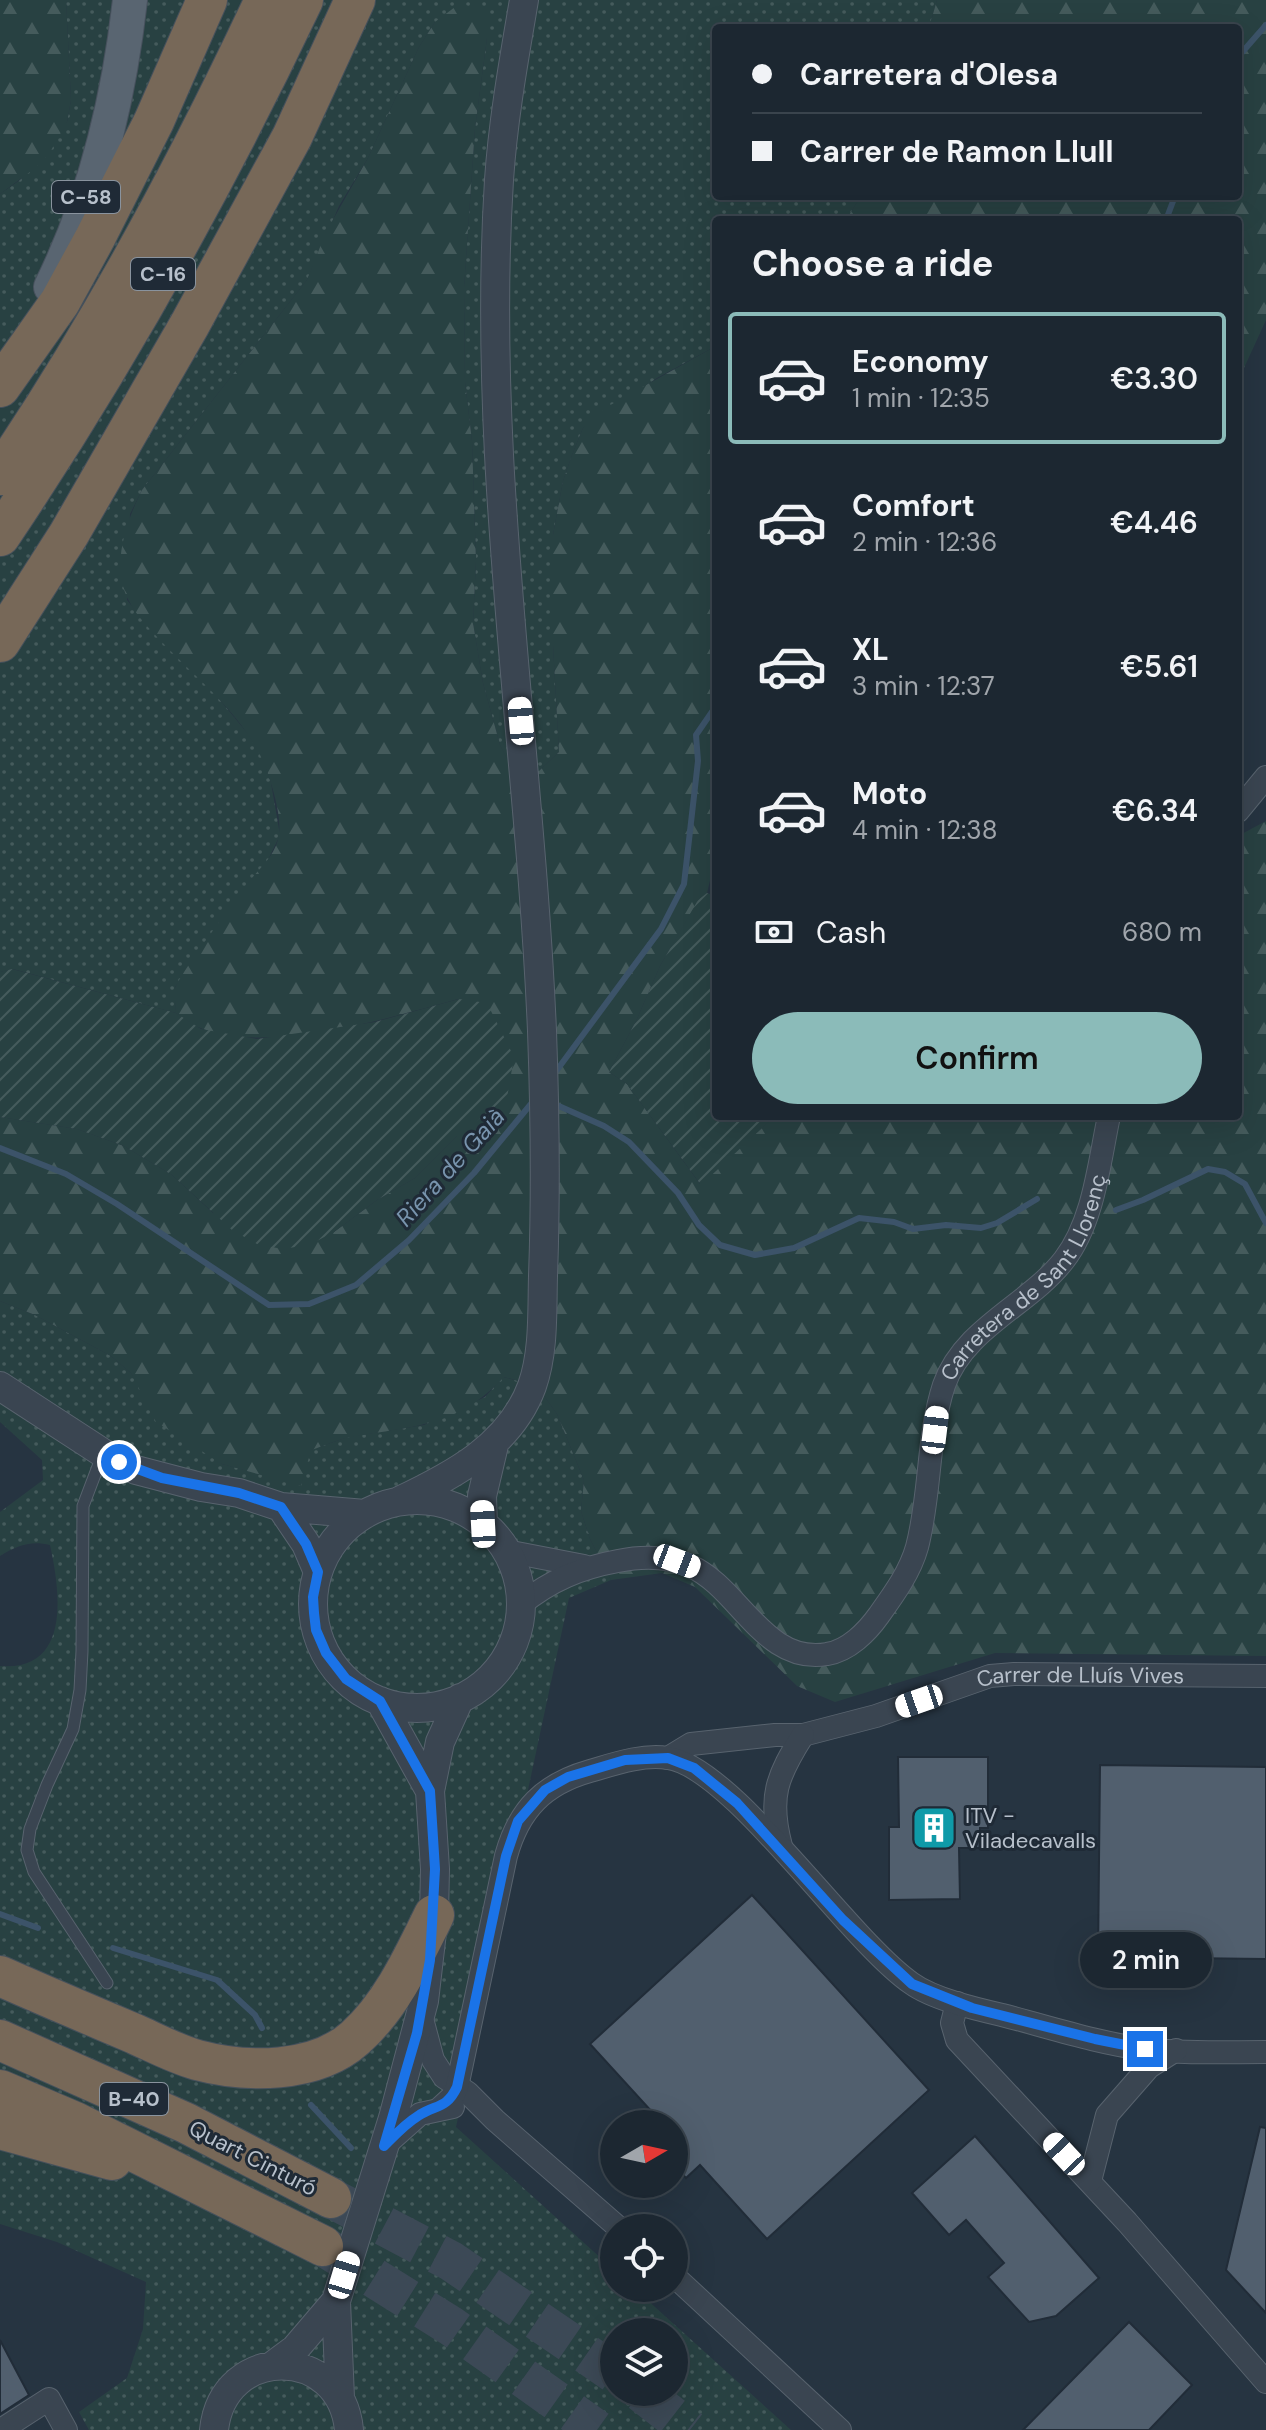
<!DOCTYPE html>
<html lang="en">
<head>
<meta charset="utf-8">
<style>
	:root { --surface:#1c2731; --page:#252f39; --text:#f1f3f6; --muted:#a0a5ab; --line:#3a444d; --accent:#8bbbb9 }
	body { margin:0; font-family:"DM Sans",sans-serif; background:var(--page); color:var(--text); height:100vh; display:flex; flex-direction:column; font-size:30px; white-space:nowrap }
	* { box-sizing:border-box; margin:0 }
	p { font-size:26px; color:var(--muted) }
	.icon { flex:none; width:44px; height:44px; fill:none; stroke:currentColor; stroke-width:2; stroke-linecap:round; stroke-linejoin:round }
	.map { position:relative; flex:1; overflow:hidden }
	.panel { position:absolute; left:712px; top:216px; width:530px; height:904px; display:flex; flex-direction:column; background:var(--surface); border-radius:8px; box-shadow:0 8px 32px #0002,0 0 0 2px var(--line) }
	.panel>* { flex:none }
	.banner { position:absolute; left:712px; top:24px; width:530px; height:176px; border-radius:8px; box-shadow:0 8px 32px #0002,0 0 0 2px var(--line); display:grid; align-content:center; height:176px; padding:0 40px; background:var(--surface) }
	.needle { width:52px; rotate:81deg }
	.tools { position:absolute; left:600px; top:2110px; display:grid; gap:16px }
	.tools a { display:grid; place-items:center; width:88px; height:88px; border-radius:50%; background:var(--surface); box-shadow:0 8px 32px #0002,0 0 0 2px var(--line); font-size:40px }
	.end { position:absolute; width:36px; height:36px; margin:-18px; border:10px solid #1a73e8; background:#fff; box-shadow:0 0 0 4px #fff }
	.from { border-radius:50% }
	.bubble { position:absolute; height:56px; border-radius:28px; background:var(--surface); box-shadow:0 8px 32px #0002,0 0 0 2px var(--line); font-size:26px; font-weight:600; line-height:56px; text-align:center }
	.car { position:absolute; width:24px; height:48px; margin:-24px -12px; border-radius:10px; box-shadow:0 0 6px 2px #0007; background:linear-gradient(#fff 24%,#345 0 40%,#fff 0 76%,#345 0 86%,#fff 0) }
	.banner b { display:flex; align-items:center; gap:28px; height:76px; font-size:30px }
	.banner b+b { border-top:2px solid var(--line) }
	.banner i { width:20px; height:20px; background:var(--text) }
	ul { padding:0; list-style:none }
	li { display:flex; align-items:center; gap:24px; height:132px; margin:0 16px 12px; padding:0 24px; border:4px solid transparent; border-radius:8px }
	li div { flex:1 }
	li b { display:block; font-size:30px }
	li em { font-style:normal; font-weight:600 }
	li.on { border-color:var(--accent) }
	li>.icon { width:72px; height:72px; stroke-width:1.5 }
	h2 { padding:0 40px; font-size:36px; line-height:96px }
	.pay { display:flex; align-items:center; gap:20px; height:88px; padding:0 40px; font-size:30px }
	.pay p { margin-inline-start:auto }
	.cta { display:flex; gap:16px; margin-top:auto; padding:16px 40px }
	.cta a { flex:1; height:92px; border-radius:48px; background:var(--accent); color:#111; font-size:32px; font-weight:600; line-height:92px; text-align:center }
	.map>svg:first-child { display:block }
</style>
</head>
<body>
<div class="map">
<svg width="1266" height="2430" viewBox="0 0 1266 2430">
	<defs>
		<pattern id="grass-dots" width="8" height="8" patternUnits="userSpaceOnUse" patternTransform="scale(2)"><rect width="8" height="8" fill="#284142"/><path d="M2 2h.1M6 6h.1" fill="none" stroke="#455b5c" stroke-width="1.8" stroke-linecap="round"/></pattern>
		<pattern id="forest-firs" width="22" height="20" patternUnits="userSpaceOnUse" patternTransform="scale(2)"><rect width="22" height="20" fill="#284142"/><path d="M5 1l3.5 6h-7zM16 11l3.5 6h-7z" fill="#455b5c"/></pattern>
		<pattern id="garden-furrows" width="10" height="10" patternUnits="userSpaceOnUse" patternTransform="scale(2)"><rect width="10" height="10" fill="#284142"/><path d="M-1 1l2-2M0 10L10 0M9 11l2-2" fill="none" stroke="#455b5c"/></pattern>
	</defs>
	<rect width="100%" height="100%" fill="#263441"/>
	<path fill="url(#grass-dots)" fill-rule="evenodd" d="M66 0H937L929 28H716V196H861L846 220H716V346L657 378 583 428 572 455 563 481 553 535V645L559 752 539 771H513L500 745 483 683 473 623 476 561 472 441 465 382 464 288 475 128 487 38 435 22 419 47 368 158 339 206 307 280 142 490 130 514 127 600 147 625 211 689 248 734 263 758 271 783 280 835 267 862 249 882 175 987 176 1013 13 969 0 972V194L20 180 67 122 71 100Z
		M0 1301 35 1315 111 1356 131 1373 145 1396 222 1464 301 1485 310 1450 348 1437 424 1425 485 1397 503 1377 537 1386 557 1414 584 1480 581 1511 590 1539 611 1580 569 1598 456 2127 614 2270V2288H634L791 2430H89L79 2412 127 2378 143 2329 146 2282 57 2242 0 2224V1666C72 1672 60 1590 50 1545 31 1540 16 1546 0 1556V1512L43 1480 42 1460 0 1422ZM614 2332H674V2392H614Z"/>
	<path fill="url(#forest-firs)" d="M0 0H66L71 100 67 122 49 154 34 169 0 194Z
		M937 0H1266V320L1238 381V220H846L861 196H1238V28H929Z
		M459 4 487 10V38L475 128 464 288 465 382 472 441 476 561 473 623 483 683 500 745 513 770 539 771 559 752 553 645V535L563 481 572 455 583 428 605 408 716 346V855L707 893 698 901 660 966 637 1019 609 1072 627 1084 700 1184 775 1116H1238V836L1266 821V1656L995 1653 835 1702 797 1686 695 1587 662 1573 611 1580 590 1539 581 1511 584 1480 557 1414 537 1386 504 1377C456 1428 415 1425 352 1437 338 1439 324 1446 311 1450L301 1486 222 1464 156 1422 131 1373 111 1356 35 1315 0 1301V1117L77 1129 124 1146 172 1175 213 1213 334 1232 377 1200 415 1178 457 1136 458 999C388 1018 273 1054 203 1029 194 1026 185 1019 176 1013 176 1006 174 996 175 989 177 978 236 899 247 884 259 869 277 854 279 834 281 818 275 796 270 780 252 720 200 683 159 639 148 627 136 615 129 601 110 567 126 522 142 490L307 280 326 232 368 158 419 47 435 22Z"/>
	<path fill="url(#garden-furrows)" d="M707 893 716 896V1116H775L701 1185 627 1084 609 1072 637 1019 660 966 698 900Z
		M12 969 176 1013 201 1029 257 1039 375 1022 459 999 487 1003 514 1057 507 1098 457 1136 415 1178 377 1200 334 1232 309 1245 282 1249 257 1244 232 1230 172 1175 124 1146 77 1129 0 1117V972Z"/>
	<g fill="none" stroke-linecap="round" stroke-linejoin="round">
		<path stroke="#3c5369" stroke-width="6" d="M1238 57 1266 25
			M1166 220 1175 196
			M554 1074 661 929 684 884 698 761 696 735 716 706
			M552 1103 604 1126 629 1142 678 1193 699 1225 720 1245 755 1255 794 1248 859 1218 894 1222 913 1229 946 1225 981 1228 997 1223 1037 1199
			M0 1148 66 1174 117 1204 269 1305 309 1304 356 1285 409 1240 474 1173 535 1099
			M1116 1210 1143 1200 1208 1169 1225 1172 1245 1184 1266 1223
			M0 1914 38 1928
			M113 1948 217 1980 255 2015 262 2028
			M311 2105 351 2148"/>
	</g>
	<path fill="#515f6e" stroke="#212c38" stroke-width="2" d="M898 1757H988V1828H980V1848H959L960 1899 889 1900V1827H899Z
		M1100 1765 1266 1767V1959L1098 1957Z
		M752 1895 929 2090 767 2239 700 2165 686 2178 674 2165 688 2152 674 2136V2124H663L590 2044Z
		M1260 2127 1266 2128V2313L1226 2270Z
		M975 2136 1099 2278 1056 2316 1029 2322 988 2277 1004 2263 966 2220 949 2235 912 2193Z
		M1129 2322 1192 2385 1149 2430H1023Z
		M0 2340 29 2395 0 2414Z"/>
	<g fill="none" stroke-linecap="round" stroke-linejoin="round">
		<path stroke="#3c4956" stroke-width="40" stroke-dasharray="40 20" stroke-linecap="butt" d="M331 2198 451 2261 614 2373
			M323 2246 451 2326 597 2430
			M641 2392 690 2430"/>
		<g stroke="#58636e" stroke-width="13">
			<path id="service" d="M102 1456 83 1506 82 1651 80 1690 73 1729 47 1785 30 1829 27 1850 34 1872 107 1983"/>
		</g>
		<g stroke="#58636e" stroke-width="24">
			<g id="minor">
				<path d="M1238 811 1266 777"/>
				<path d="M506 1551 584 1566"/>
				<path id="s1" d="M520 1605C551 1580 580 1568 618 1561 643 1556 667 1556 690 1566 739 1587 764 1665 827 1654 848 1651 867 1632 879 1615 894 1594 910 1572 917 1547 931 1494 927 1437 944 1385 964 1328 1029 1305 1064 1260 1094 1221 1099 1163 1109 1116"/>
				<path id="s2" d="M668 1758 691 1744 775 1735H803L876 1716 990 1676 1014 1674 1266 1676"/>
				<path d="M781 1846C768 1797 777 1776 803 1735"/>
				<path d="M957 2003 952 2023 957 2040 1127 2222 1266 2382"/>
				<path d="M421 2015 433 2060 444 2077 468 2093 495 2120 619 2228"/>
				<path d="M440 2108 453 2096 457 2087 506 1856C519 1809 544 1784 590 1771 614 1764 642 1754 668 1758 732 1767 848 1939 911 1983 933 1999 976 2009 1002 2015 1049 2027 1097 2043 1144 2049 1184 2054 1226 2052 1266 2052"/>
				<path d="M384 2146 420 2114 453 2107"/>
				<path d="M1090 2181 1107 2115 1149 2067 1176 2050"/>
				<path d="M674 2276 840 2430"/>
				<path d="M1 2430 49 2399 66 2430"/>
			</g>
		</g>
		<g stroke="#58636e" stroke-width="30">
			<path id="tertiary" d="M0 1386 103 1453 136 1470 201 1487 239 1493 281 1507 365 1514
				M313 1604a104 104 0 1 1 208 0a104 104 0 1 1-208 0Z
				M399 1501C452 1476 510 1446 532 1386 544 1352 542 1312 543 1276 546 1194 545 1113 542 1031 530 748 481 464 499 180 503 120 514 59 524 0
				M281 1507 306 1544 318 1572
				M483 1524 482 1496 494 1445
				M380 1701 430 1791
				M272 2366 295 2349 336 2301
				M340 2398 336 2301 393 2118 424 2001 434 1915 435 1869 430 1791 440 1742 460 1698
				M214 2430C223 2344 341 2344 349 2430"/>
		</g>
		<g stroke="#47515d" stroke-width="36">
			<path id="primary" d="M51 287C95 198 119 98 130 0"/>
		</g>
		<g stroke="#45505b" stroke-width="42">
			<path id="motorway" d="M0 387 60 302 95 238 154 121 207 0
				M0 475C102 325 188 164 265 0
				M0 536C115 365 215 186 303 0
				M0 642 69 534 190 324 292 137 355 0
				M0 1976C45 1996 90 2015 135 2034 155 2043 176 2054 197 2060 246 2073 315 2074 355 2038 391 2006 413 1958 434 1915
				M0 2040 186 2123 331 2198
				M0 2090 75 2122 323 2246
				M0 2129 112 2160"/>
		</g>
		<use href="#service" stroke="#3a4551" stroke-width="11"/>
		<use href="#minor" stroke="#3a4551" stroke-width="22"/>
		<use href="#tertiary" stroke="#3a4551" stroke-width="28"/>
		<use href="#primary" stroke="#596571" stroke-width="34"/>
		<use href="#motorway" stroke="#776858" stroke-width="40"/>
	</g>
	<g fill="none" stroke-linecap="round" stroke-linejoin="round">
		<path stroke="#1a73e8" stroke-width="10" d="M119 1462 162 1478 239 1493 281 1507 306 1544 318 1572 313 1597 314 1613 316 1630 326 1653 346 1679 380 1701 430 1791 435 1869 430 1960 417 2033 384 2146C395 2135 405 2124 418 2116 435 2104 446 2110 457 2087L506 1856 518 1821 545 1790 568 1777 625 1760 668 1758 694 1768 737 1803 843 1920 912 1984 972 2008 1095 2039 1145 2049"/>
	</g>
	<defs>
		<g id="building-square" transform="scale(2.3)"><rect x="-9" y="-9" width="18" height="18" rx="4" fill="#0f9aa8" stroke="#1f2a36"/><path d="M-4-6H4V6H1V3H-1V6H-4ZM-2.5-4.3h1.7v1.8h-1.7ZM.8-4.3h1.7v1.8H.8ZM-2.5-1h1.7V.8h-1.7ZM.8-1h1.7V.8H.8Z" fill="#fff"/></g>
	</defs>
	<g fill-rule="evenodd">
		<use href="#building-square" x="934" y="1828"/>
	</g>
	<g text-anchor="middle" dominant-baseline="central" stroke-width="6" stroke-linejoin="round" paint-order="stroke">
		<g fill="#1f2a36" stroke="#89939e" stroke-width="2">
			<rect x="52" y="181" width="68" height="32" rx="6"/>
			<rect x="131" y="258" width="64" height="32" rx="6"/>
			<rect x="100" y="2083" width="68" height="32" rx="6"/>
		</g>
		<g font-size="20" font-weight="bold" fill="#b7c0cb">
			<text x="86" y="197">C-58</text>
			<text x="163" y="274">C-16</text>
			<text x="134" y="2099">B-40</text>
		</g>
		<g font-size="22" fill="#b7c0cb" stroke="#1f2a36">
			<text stroke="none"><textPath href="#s1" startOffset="798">Carretera de Sant Llorenç</textPath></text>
			<text stroke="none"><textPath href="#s2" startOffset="426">Carrer de Lluís Vives</textPath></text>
			<text transform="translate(253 2158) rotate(27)">Quart Cinturó</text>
		</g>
		<g font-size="22" fill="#b7c0cb" stroke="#1f2a36" text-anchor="start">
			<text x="965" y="1815">ITV -<tspan x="965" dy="25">Viladecavalls</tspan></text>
		</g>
		<g font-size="24" font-style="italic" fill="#7894ad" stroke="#1f2a36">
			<text transform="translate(450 1167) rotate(-48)">Riera de Gaià</text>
		</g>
	</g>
</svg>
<div class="tools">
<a><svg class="needle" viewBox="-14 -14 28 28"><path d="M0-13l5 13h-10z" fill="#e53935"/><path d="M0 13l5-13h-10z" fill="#a0a5ab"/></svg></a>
<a><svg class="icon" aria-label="locate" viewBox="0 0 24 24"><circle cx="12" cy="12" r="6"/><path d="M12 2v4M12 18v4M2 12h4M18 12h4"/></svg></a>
<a><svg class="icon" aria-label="layers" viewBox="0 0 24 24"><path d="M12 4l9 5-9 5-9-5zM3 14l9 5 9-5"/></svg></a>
</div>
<i class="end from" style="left:119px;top:1462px"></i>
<i class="end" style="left:1145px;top:2049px"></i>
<div class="bubble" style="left:1080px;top:1932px;width:132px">2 min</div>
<i class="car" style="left:521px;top:721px;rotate:355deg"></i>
<i class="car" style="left:935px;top:1430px;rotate:7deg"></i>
<i class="car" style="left:483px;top:1524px;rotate:357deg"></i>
<i class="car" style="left:677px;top:1561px;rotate:111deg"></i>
<i class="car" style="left:919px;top:1701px;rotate:251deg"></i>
<i class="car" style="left:1064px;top:2154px;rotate:317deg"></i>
<i class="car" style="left:344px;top:2275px;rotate:17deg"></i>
<div class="banner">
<b><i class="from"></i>Carretera d'Olesa</b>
<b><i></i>Carrer de Ramon Llull</b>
</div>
<section class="panel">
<h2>Choose a ride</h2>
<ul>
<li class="on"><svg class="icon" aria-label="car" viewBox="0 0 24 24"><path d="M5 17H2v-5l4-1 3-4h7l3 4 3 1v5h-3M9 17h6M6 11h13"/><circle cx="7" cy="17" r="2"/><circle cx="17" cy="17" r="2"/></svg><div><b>Economy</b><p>1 min · 12:35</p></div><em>€3.30</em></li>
<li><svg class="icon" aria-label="car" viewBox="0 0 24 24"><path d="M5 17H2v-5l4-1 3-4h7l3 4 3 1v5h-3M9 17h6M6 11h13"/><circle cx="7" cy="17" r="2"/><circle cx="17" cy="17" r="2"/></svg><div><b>Comfort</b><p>2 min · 12:36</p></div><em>€4.46</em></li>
<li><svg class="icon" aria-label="car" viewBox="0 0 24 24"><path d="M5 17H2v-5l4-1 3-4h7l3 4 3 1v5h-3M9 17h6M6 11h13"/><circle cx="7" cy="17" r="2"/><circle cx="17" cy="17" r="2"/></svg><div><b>XL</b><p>3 min · 12:37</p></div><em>€5.61</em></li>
<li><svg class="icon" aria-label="car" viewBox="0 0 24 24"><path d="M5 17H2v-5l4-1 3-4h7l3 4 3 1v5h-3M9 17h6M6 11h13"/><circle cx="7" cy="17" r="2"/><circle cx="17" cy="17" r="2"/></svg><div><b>Moto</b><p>4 min · 12:38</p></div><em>€6.34</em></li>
</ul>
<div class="pay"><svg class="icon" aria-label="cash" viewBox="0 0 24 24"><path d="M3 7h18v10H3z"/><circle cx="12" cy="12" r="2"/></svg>Cash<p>680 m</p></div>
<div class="cta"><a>Confirm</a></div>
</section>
</div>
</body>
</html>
